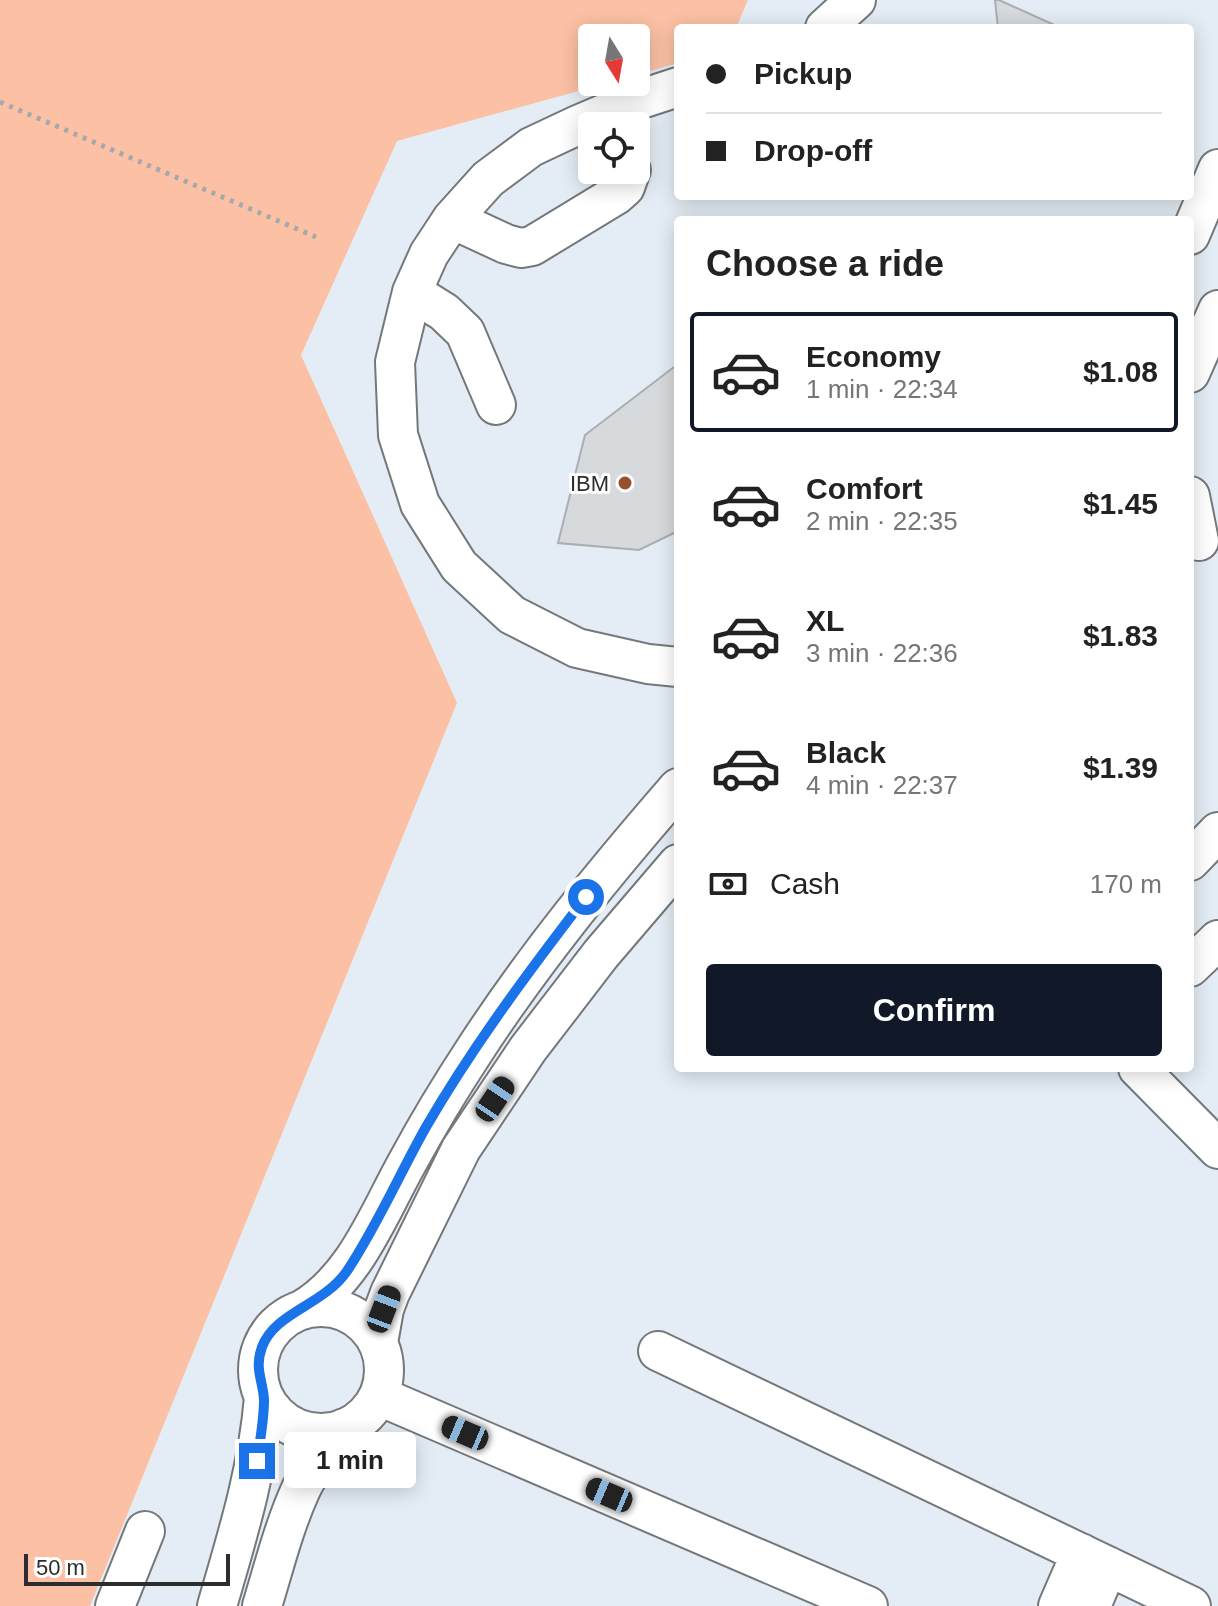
<!DOCTYPE html>
<html lang="en">
<head>
<meta charset="utf-8">
<style>
	:root { --surface:#fff; --page:#f2f2f2; --text:#222; --muted:#767676; --line:#e0e0e0; --accent:#111827 }
	body { margin:0; font-family:Arial,sans-serif; background:var(--page); color:var(--text); height:100vh; display:flex; flex-direction:column; font-size:30px; white-space:nowrap }
	* { box-sizing:border-box; margin:0 }
	p { font-size:26px; color:var(--muted) }
	.icon { flex:none; width:44px; height:44px; fill:none; stroke:currentColor; stroke-width:2; stroke-linecap:round; stroke-linejoin:round }
	.map { position:relative; flex:1; overflow:hidden }
	.side { position:absolute; left:674px; top:216px; width:520px; height:856px; display:flex; flex-direction:column; background:var(--surface); border-radius:8px; box-shadow:0 4px 20px #0003 }
	.side>* { flex:none }
	.top-card { position:absolute; left:674px; top:24px; width:520px; height:176px; border-radius:8px; box-shadow:0 4px 20px #0003; display:grid; align-content:center; height:176px; padding:0 32px; background:var(--surface) }
	.needle { width:52px; rotate:169deg }
	.tools { position:absolute; left:578px; top:24px; display:grid; gap:16px }
	.tools a { display:grid; place-items:center; width:72px; height:72px; border-radius:8px; background:var(--surface); box-shadow:0 4px 20px #0003; font-size:40px }
	.scale { position:absolute; left:24px; bottom:20px; width:206px; box-sizing:border-box; padding-left:8px; border:4px solid #2c2d2e; border-top:0; font-size:22px; line-height:28px; white-space:nowrap; color:#2c2d2e; -webkit-text-stroke:6px #fff; paint-order:stroke }
	.end { position:absolute; width:36px; height:36px; margin:-18px; border:10px solid #1a73e8; background:#fff; box-shadow:0 0 0 4px #fff }
	.from { border-radius:50% }
	.bubble { position:absolute; height:56px; border-radius:8px; background:var(--surface); box-shadow:0 4px 20px #0003; font-size:26px; font-weight:700; line-height:56px; text-align:center }
	.car { position:absolute; width:24px; height:48px; margin:-24px -12px; border-radius:10px; box-shadow:0 0 6px 2px #0007; background:linear-gradient(#222 24%,#8ab4d8 0 40%,#222 0 76%,#8ab4d8 0 86%,#222 0) }
	.top-card b { display:flex; align-items:center; gap:28px; height:76px; font-size:30px }
	.top-card b+b { border-top:2px solid var(--line) }
	.top-card i { width:20px; height:20px; background:var(--text) }
	ul { padding:0; list-style:none }
	li { display:flex; align-items:center; gap:24px; height:120px; margin:0 16px 12px; padding:0 16px; border:4px solid transparent; border-radius:8px }
	li div { flex:1 }
	li b { display:block; font-size:30px }
	li em { font-style:normal; font-weight:700 }
	li.current { border-color:var(--accent) }
	li>.icon { width:72px; height:72px; stroke-width:1.5 }
	h2 { padding:0 32px; font-size:36px; line-height:96px }
	.pay { display:flex; align-items:center; gap:20px; height:88px; padding:0 32px; font-size:30px }
	.pay p { margin-inline-start:auto }
	.primary-button { display:flex; gap:16px; margin-top:auto; padding:16px 32px }
	.primary-button a { flex:1; height:92px; border-radius:8px; background:var(--accent); color:#fff; font-size:32px; font-weight:700; line-height:92px; text-align:center }
	.map>svg:first-child { display:block }
</style>
</head>
<body>
<div class="map">
<svg width="1218" height="1606" viewBox="0 0 1218 1606">
	<rect width="100%" height="100%" fill="#f7fafd"/>
	<path fill="#e4edf5" fill-rule="evenodd" d="M0 0H1218V1606H0ZM678 28H1190V196H678ZM592 38H636V82H592ZM592 126H636V170H592ZM678 220H1190V1068H678Z"/>
	<path fill="#fcc1a4" d="M0 0H748L736 28H678V63L636 75V38H592V82H611L397 141 301 355 457 703 90 1606H0Z"/>
	<path fill="#d7dadd" stroke="#abaeb1" stroke-width="2" d="M995 0H999L1061 28H998Z
		M678 364V531L639 550 558 543 585 435Z"/>
	<g fill="none" stroke-linecap="round" stroke-linejoin="round">
		<g stroke="#75787a" stroke-width="42">
			<path id="minor" d="M825 28 856 0
				M678 87 632 102 580 124 531 147 488 179 452 219 429 254 412 292 395 362 398 435 420 504 459 566 512 615 577 648 648 664 678 667
				M452 219 506 244 521 248 532 246 616 195 625 187 631 170
				M1190 235 1218 169
				M412 292 444 312 465 332 496 405
				M1190 373 1218 310
				M1190 496 1199 541
				M1190 861 1218 832
				M1190 967 1218 940
				M1138 1068 1218 1149
				M258 1370a63 63 0 1 1 126 0a63 63 0 1 1-126 0Z
				M302 1310C355 1279 378 1215 407 1163 428 1124 451 1086 476 1048 536 956 606 871 678 788
				M378 1343 384 1309 390 1293 461 1149 528 1049 601 954 678 864
				M658 1351 1191 1606
				M379 1396 868 1606
				M115 1606 145 1531
				M217 1606C237 1537 258 1470 264 1397
				M262 1606C274 1567 284 1526 301 1489 312 1466 329 1447 344 1428
				M1058 1606 1081 1553
				M1091 1606 1108 1566"/>
		</g>
		<path stroke="#a6a9ab" stroke-width="5" stroke-dasharray="4 6" stroke-linecap="butt" d="M0 102 316 237"/>
		<use href="#minor" stroke="#fff" stroke-width="38"/>
	</g>
	<g fill="none" stroke-linecap="round" stroke-linejoin="round">
		<path stroke="#1a73e8" stroke-width="10" d="M257 1461C260 1441 264 1420 264 1400 263 1380 254 1369 262 1347 275 1312 324 1305 347 1271 377 1226 399 1175 426 1127 473 1046 529 971 586 897"/>
	</g>
	<circle fill="#97502a" stroke="#fff" stroke-width="3" cx="625" cy="483" r="8"/>
	<g text-anchor="middle" dominant-baseline="central" stroke-width="6" stroke-linejoin="round" paint-order="stroke">
		<g font-size="22" fill="#2c2d2e" stroke="#fff" text-anchor="end">
			<text x="609" y="483">IBM</text>
		</g>
	</g>
</svg>
<div class="tools">
<a><svg class="needle" viewBox="-14 -14 28 28"><path d="M0-13l5 13h-10z" fill="#e53935"/><path d="M0 13l5-13h-10z" fill="#767676"/></svg></a>
<a><svg class="icon" aria-label="locate" viewBox="0 0 24 24"><circle cx="12" cy="12" r="6"/><path d="M12 2v4M12 18v4M2 12h4M18 12h4"/></svg></a>
</div>
<div class="scale">50 m</div>
<i class="end from" style="left:586px;top:897px"></i>
<i class="end" style="left:257px;top:1461px"></i>
<div class="bubble" style="left:284px;top:1432px;width:132px">1 min</div>
<i class="car" style="left:495px;top:1099px;rotate:34deg"></i>
<i class="car" style="left:384px;top:1309px;rotate:21deg"></i>
<i class="car" style="left:465px;top:1433px;rotate:293deg"></i>
<i class="car" style="left:609px;top:1495px;rotate:293deg"></i>
<div class="top-card">
<b><i class="from"></i>Pickup</b>
<b><i></i>Drop-off</b>
</div>
<section class="side">
<h2>Choose a ride</h2>
<ul>
<li class="current"><svg class="icon" aria-label="car" viewBox="0 0 24 24"><path d="M5 17H2v-5l4-1 3-4h7l3 4 3 1v5h-3M9 17h6M6 11h13"/><circle cx="7" cy="17" r="2"/><circle cx="17" cy="17" r="2"/></svg><div><b>Economy</b><p>1 min · 22:34</p></div><em>$1.08</em></li>
<li><svg class="icon" aria-label="car" viewBox="0 0 24 24"><path d="M5 17H2v-5l4-1 3-4h7l3 4 3 1v5h-3M9 17h6M6 11h13"/><circle cx="7" cy="17" r="2"/><circle cx="17" cy="17" r="2"/></svg><div><b>Comfort</b><p>2 min · 22:35</p></div><em>$1.45</em></li>
<li><svg class="icon" aria-label="car" viewBox="0 0 24 24"><path d="M5 17H2v-5l4-1 3-4h7l3 4 3 1v5h-3M9 17h6M6 11h13"/><circle cx="7" cy="17" r="2"/><circle cx="17" cy="17" r="2"/></svg><div><b>XL</b><p>3 min · 22:36</p></div><em>$1.83</em></li>
<li><svg class="icon" aria-label="car" viewBox="0 0 24 24"><path d="M5 17H2v-5l4-1 3-4h7l3 4 3 1v5h-3M9 17h6M6 11h13"/><circle cx="7" cy="17" r="2"/><circle cx="17" cy="17" r="2"/></svg><div><b>Black</b><p>4 min · 22:37</p></div><em>$1.39</em></li>
</ul>
<div class="pay"><svg class="icon" aria-label="cash" viewBox="0 0 24 24"><path d="M3 7h18v10H3z"/><circle cx="12" cy="12" r="2"/></svg>Cash<p>170 m</p></div>
<div class="primary-button"><a>Confirm</a></div>
</section>
</div>
</body>
</html>
